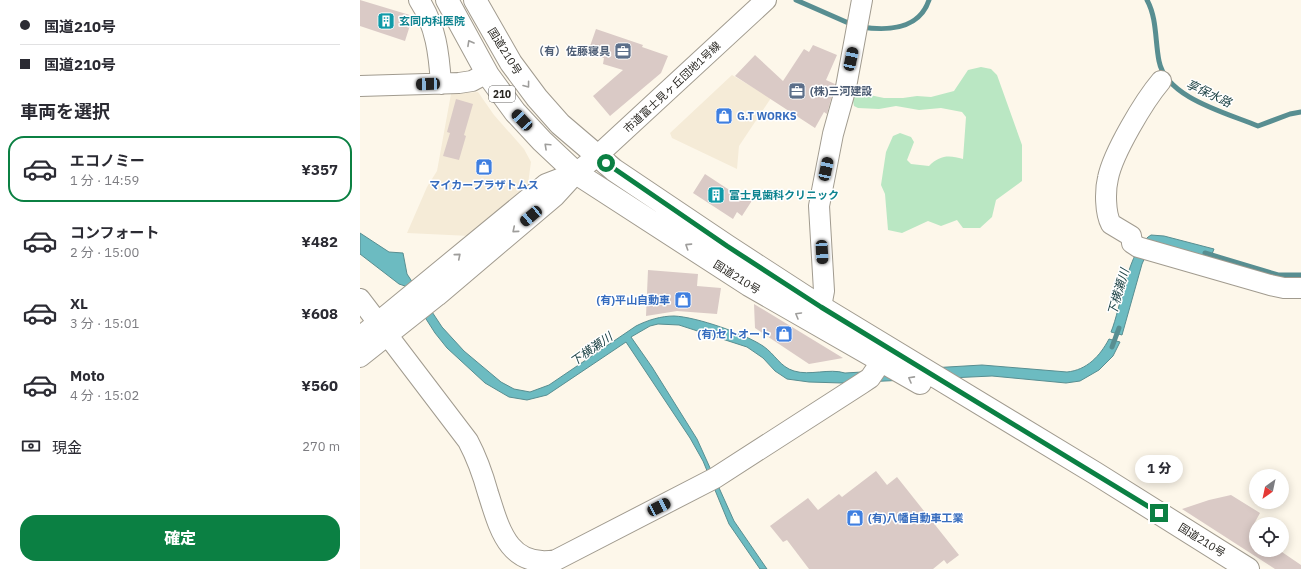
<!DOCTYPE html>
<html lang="ja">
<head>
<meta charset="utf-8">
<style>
	:root { --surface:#fff; --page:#f2f2f3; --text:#2b2b33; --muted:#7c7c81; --line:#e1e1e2; --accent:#0b8043 }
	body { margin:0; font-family:"IBM Plex Sans","Noto Sans JP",sans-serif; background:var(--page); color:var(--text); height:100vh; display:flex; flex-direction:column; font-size:15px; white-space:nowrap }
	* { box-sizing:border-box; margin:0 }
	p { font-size:13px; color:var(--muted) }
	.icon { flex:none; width:22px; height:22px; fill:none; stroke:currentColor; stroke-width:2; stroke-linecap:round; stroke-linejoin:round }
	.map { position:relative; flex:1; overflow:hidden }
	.sheet { display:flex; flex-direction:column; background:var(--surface); width:360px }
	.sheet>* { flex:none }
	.top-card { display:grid; align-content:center; height:88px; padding:0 20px; background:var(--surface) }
	.needle { width:26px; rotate:213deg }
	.buttons { position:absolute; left:889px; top:469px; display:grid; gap:8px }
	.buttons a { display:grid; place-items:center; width:40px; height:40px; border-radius:50%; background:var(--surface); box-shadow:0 2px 10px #0003; font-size:20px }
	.end { position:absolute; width:18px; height:18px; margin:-9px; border:5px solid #0b8043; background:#fff; box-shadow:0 0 0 2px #fff }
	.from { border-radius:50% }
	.bubble { position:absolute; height:28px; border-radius:14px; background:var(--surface); box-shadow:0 2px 10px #0003; font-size:13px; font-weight:800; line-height:28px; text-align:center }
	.car { position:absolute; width:12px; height:24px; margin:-12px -6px; border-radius:5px; box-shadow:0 0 3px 1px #0007; background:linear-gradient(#222 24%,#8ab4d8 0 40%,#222 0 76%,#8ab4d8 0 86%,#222 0) }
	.top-card b { display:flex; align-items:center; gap:14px; height:38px; font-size:15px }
	.top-card b+b { border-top:1px solid var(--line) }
	.top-card i { width:10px; height:10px; background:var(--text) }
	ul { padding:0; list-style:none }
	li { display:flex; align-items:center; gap:12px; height:66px; margin:0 8px 6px; padding:0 12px; border:2px solid transparent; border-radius:16px }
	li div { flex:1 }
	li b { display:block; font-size:15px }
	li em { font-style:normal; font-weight:800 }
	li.active { border-color:var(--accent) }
	li>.icon { width:36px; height:36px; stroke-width:1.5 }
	h2 { padding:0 20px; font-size:18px; line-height:48px }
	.pay { display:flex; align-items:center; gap:10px; height:44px; padding:0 20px; font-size:15px }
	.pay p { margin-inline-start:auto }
	.primary-button { display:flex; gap:8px; margin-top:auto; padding:8px 20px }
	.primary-button a { flex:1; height:46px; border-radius:16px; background:var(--accent); color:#fff; font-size:16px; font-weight:800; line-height:46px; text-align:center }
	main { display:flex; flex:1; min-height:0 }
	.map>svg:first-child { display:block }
</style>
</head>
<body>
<main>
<section class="sheet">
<div class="top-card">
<b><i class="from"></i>国道210号</b>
<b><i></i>国道210号</b>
</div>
<h2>車両を選択</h2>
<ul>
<li class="active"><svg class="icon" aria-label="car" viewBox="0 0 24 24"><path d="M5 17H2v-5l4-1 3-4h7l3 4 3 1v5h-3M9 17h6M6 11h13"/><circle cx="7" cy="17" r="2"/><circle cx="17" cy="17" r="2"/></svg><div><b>エコノミー</b><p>1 分 · 14:59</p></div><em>¥357</em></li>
<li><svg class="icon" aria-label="car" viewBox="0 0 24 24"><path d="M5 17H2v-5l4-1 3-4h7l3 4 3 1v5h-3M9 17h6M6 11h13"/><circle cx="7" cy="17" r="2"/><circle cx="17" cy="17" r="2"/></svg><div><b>コンフォート</b><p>2 分 · 15:00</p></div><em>¥482</em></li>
<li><svg class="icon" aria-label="car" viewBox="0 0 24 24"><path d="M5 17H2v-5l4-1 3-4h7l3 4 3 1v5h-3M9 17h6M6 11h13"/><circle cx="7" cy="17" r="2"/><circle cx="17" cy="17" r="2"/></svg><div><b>XL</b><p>3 分 · 15:01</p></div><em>¥608</em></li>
<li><svg class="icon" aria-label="car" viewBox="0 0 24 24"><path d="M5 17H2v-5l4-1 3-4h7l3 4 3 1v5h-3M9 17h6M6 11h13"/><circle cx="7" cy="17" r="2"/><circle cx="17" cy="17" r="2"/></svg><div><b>Moto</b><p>4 分 · 15:02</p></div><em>¥560</em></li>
</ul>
<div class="pay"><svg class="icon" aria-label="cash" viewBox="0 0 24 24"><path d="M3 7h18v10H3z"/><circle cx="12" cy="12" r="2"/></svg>現金<p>270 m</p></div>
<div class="primary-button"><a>確定</a></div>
</section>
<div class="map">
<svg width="941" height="569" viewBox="0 0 941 569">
	<rect width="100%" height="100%" fill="#fdf7ea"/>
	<path fill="#f5ebd7" d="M372 75 411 98 379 146 377 169 312 138 310 133Z
		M118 92 134 115 164 149 171 162 168 184 110 236 47 233 67 187 77 171 91 94Z"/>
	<path fill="#bae7c3" d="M621 67 631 69 637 75 662 145V181L636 200 632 217 620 228H603L597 220 581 226 568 221 542 233 528 230 525 194 521 185 526 152 533 136 540 133 551 137 554 142 547 160 551 164 569 166C580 155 589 155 603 159L606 117 602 112 581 108 559 110 536 106 519 109 498 108 494 106 493 101 494 96 500 93 524 98H543L557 96 571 97 594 91 608 70Z"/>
	<path fill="#6cbbc1" stroke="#588e91" d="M0 233 29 252 43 253 47 274 82 327 104 351 141 382 154 389 170 392 189 385 276 326C288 320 301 316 314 316 337 317 385 334 403 346 415 354 420 367 434 371 450 376 469 368 485 373L622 365 707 372C727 370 740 356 749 339L760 342 753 356 739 370 720 381 706 383 632 376 482 383 449 382 427 379 415 371 403 358 387 347 319 325 298 324 290 326 271 337 292 367 337 439 374 521 407 569H400L369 524 343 461 330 438 266 342 187 395 167 400 149 397 125 383 87 348 75 333 45 286 39 284 0 254Z
		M791 235 804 236 854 249 850 259 786 255 782 264 762 335 751 332C761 308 768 248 791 235Z"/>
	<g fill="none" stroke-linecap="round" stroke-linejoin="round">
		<path stroke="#588e91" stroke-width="5" d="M436 0 493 25
			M787 0C797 18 795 41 799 61 806 98 867 113 898 126L930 114 941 112
			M501 27C528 31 559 30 569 0
			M845 253 918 275H941
			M752 347 759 328"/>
	</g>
	<path fill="#dacac6" d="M0 0 53 16 45 41 0 26Z
		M236 29 283 45 282 47 308 56 301 73 250 116 233 96 263 70 243 64 244 58 233 54 229 49Z
		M453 45 477 55 466 80 475 84 467 114 464 112 455 128 375 76 395 55 423 81 444 49 449 52Z
		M96 99 113 104 104 135 106 136 99 160 83 156 90 133 87 132Z
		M345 174 380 197 382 193 393 199 382 216 377 212 373 219 333 193Z
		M288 270 338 274 337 286 361 288 357 314 317 311 286 316Z
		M394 304 483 358 449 364 395 328Z
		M516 471 527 485 537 477 599 555 587 564 584 560 573 569H449L427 540 423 542 410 526 448 498 458 510 479 494 482 497Z
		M871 495 900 513 890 531 896 535V550H919L941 565V569H915L822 509 849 500Z"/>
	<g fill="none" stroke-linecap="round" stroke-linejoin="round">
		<g stroke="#a19b8f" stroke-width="22">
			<path id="minor" d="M59 0C76 26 79 54 81 84
				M801 81C784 101 753 153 748 178 745 190 745 213 751 224L771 236 772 243 778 247 910 285 924 288H941
				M0 86 99 83 112 81 127 73
				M0 299 108 441C117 458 123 475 128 493 139 527 148 569 196 560L355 478 501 384 510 378 521 362
				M461 307 464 291 459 206 473 134 486 87 502 0
				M0 337 186 184 212 174
				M0 357 77 296 195 196 216 173 237 156 406 0"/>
		</g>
		<g stroke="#a19b8f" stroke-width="24">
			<path id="highway" d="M87 0 128 75 155 112 182 141 216 173 389 285 560 383
				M115 0 151 63 177 98 200 124 254 170 367 246 461 307 735 473 888 569"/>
		</g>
		<use href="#minor" stroke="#fff" stroke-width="20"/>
		<use href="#highway" stroke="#fff" stroke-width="22"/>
	</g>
	<defs><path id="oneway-chevron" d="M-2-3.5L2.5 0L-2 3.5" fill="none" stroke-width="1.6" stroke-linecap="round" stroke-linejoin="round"/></defs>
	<g stroke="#9e9d9b">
		<use href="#oneway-chevron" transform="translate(110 43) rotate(-119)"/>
		<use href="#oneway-chevron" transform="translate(167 85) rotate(53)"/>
		<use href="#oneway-chevron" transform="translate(187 146) rotate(-137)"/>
		<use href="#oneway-chevron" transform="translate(155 230) rotate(140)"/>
		<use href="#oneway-chevron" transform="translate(328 246) rotate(-147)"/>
		<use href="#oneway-chevron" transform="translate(98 256) rotate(-40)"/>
		<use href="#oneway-chevron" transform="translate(438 315) rotate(-150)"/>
		<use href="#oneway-chevron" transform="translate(551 379) rotate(-151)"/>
	</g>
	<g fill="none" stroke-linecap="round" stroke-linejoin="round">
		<path stroke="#0b8043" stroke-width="5" d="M246 163 367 246 461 307 799 513"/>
	</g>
	<defs>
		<g id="building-square" transform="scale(0.9)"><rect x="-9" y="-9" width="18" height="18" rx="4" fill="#0f9aa8" stroke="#fff"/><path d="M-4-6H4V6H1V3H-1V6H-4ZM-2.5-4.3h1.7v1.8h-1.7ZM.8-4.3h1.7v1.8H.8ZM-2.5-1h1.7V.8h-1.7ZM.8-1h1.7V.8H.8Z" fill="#fff"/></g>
		<g id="office-square" transform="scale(0.9)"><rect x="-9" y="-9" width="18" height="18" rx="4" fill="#5c6f8a" stroke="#fff"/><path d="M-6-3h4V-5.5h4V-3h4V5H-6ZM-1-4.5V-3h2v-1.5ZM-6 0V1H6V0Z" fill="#fff"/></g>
		<g id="shop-square" transform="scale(0.9)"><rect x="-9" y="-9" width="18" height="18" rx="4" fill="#3f7fe0" stroke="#fff"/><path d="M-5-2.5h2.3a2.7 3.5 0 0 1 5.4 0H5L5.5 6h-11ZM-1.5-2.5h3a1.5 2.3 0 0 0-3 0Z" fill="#fff"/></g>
	</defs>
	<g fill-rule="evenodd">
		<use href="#building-square" x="26" y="21"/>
		<use href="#office-square" x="263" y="51"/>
		<use href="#office-square" x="437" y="91"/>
		<use href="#shop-square" x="364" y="116"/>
		<use href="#shop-square" x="124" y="167"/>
		<use href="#building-square" x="356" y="195"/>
		<use href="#shop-square" x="323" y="300"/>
		<use href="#shop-square" x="424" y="334"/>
		<use href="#shop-square" x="495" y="518"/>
	</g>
	<g text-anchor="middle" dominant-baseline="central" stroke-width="3" stroke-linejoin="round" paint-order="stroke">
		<rect fill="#fff" stroke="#686764" stroke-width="1" x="129" y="86" width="26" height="16" rx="3"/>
		<g font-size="10" font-weight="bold" fill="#282621">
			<text x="142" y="94">210</text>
		</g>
		<g font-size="11" font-weight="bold" fill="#0d838f" stroke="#fff" text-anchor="start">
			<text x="39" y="21">玄同内科医院</text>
			<text x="369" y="195">富士見歯科クリニック</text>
		</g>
		<g font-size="11" fill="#282621" stroke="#fff">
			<text transform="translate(145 51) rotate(58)">国道210号</text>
			<text transform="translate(312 87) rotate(-43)">市道富士見ヶ丘団地1号線</text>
			<text transform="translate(377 277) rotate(32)">国道210号</text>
			<text transform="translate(842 540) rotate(32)">国道210号</text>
		</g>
		<g font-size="11" font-weight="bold" fill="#4e5e75" stroke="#fff" text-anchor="end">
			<text x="250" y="51">（有）佐藤寝具</text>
			<text x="450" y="91" text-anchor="start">(株)三河建設</text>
		</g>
		<g font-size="11" font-weight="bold" fill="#366cbe" stroke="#fff" text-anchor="start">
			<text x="377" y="116">G.T WORKS</text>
			<text x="124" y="185" text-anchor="middle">マイカープラザトムス</text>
			<text x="310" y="300" text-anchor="end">(有)平山自動車</text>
			<text x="411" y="334" text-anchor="end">(有)セトオート</text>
			<text x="508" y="518">(有)八幡自動車工業</text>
		</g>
		<g font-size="12" font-style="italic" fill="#193f42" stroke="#fff">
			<text transform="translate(849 93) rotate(25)">享保水路</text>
			<text transform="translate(758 292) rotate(-74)">下横瀬川</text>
			<text transform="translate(231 349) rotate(-35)">下横瀬川</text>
		</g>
	</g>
</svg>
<div class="buttons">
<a><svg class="needle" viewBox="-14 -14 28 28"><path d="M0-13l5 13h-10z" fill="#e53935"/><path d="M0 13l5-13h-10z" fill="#7c7c81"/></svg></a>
<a><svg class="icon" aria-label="locate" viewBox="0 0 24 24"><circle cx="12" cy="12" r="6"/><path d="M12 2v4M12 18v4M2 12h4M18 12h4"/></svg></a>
</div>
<i class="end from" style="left:246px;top:163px"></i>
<i class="end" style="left:799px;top:513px"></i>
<div class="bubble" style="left:775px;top:455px;width:48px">1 分</div>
<i class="car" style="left:491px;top:59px;rotate:12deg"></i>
<i class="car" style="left:68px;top:84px;rotate:268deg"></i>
<i class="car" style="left:162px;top:120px;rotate:317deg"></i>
<i class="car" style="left:466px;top:169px;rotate:12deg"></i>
<i class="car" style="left:171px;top:216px;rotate:230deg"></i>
<i class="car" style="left:462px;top:252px;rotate:177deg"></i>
<i class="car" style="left:299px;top:507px;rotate:63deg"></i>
</div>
</main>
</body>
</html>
